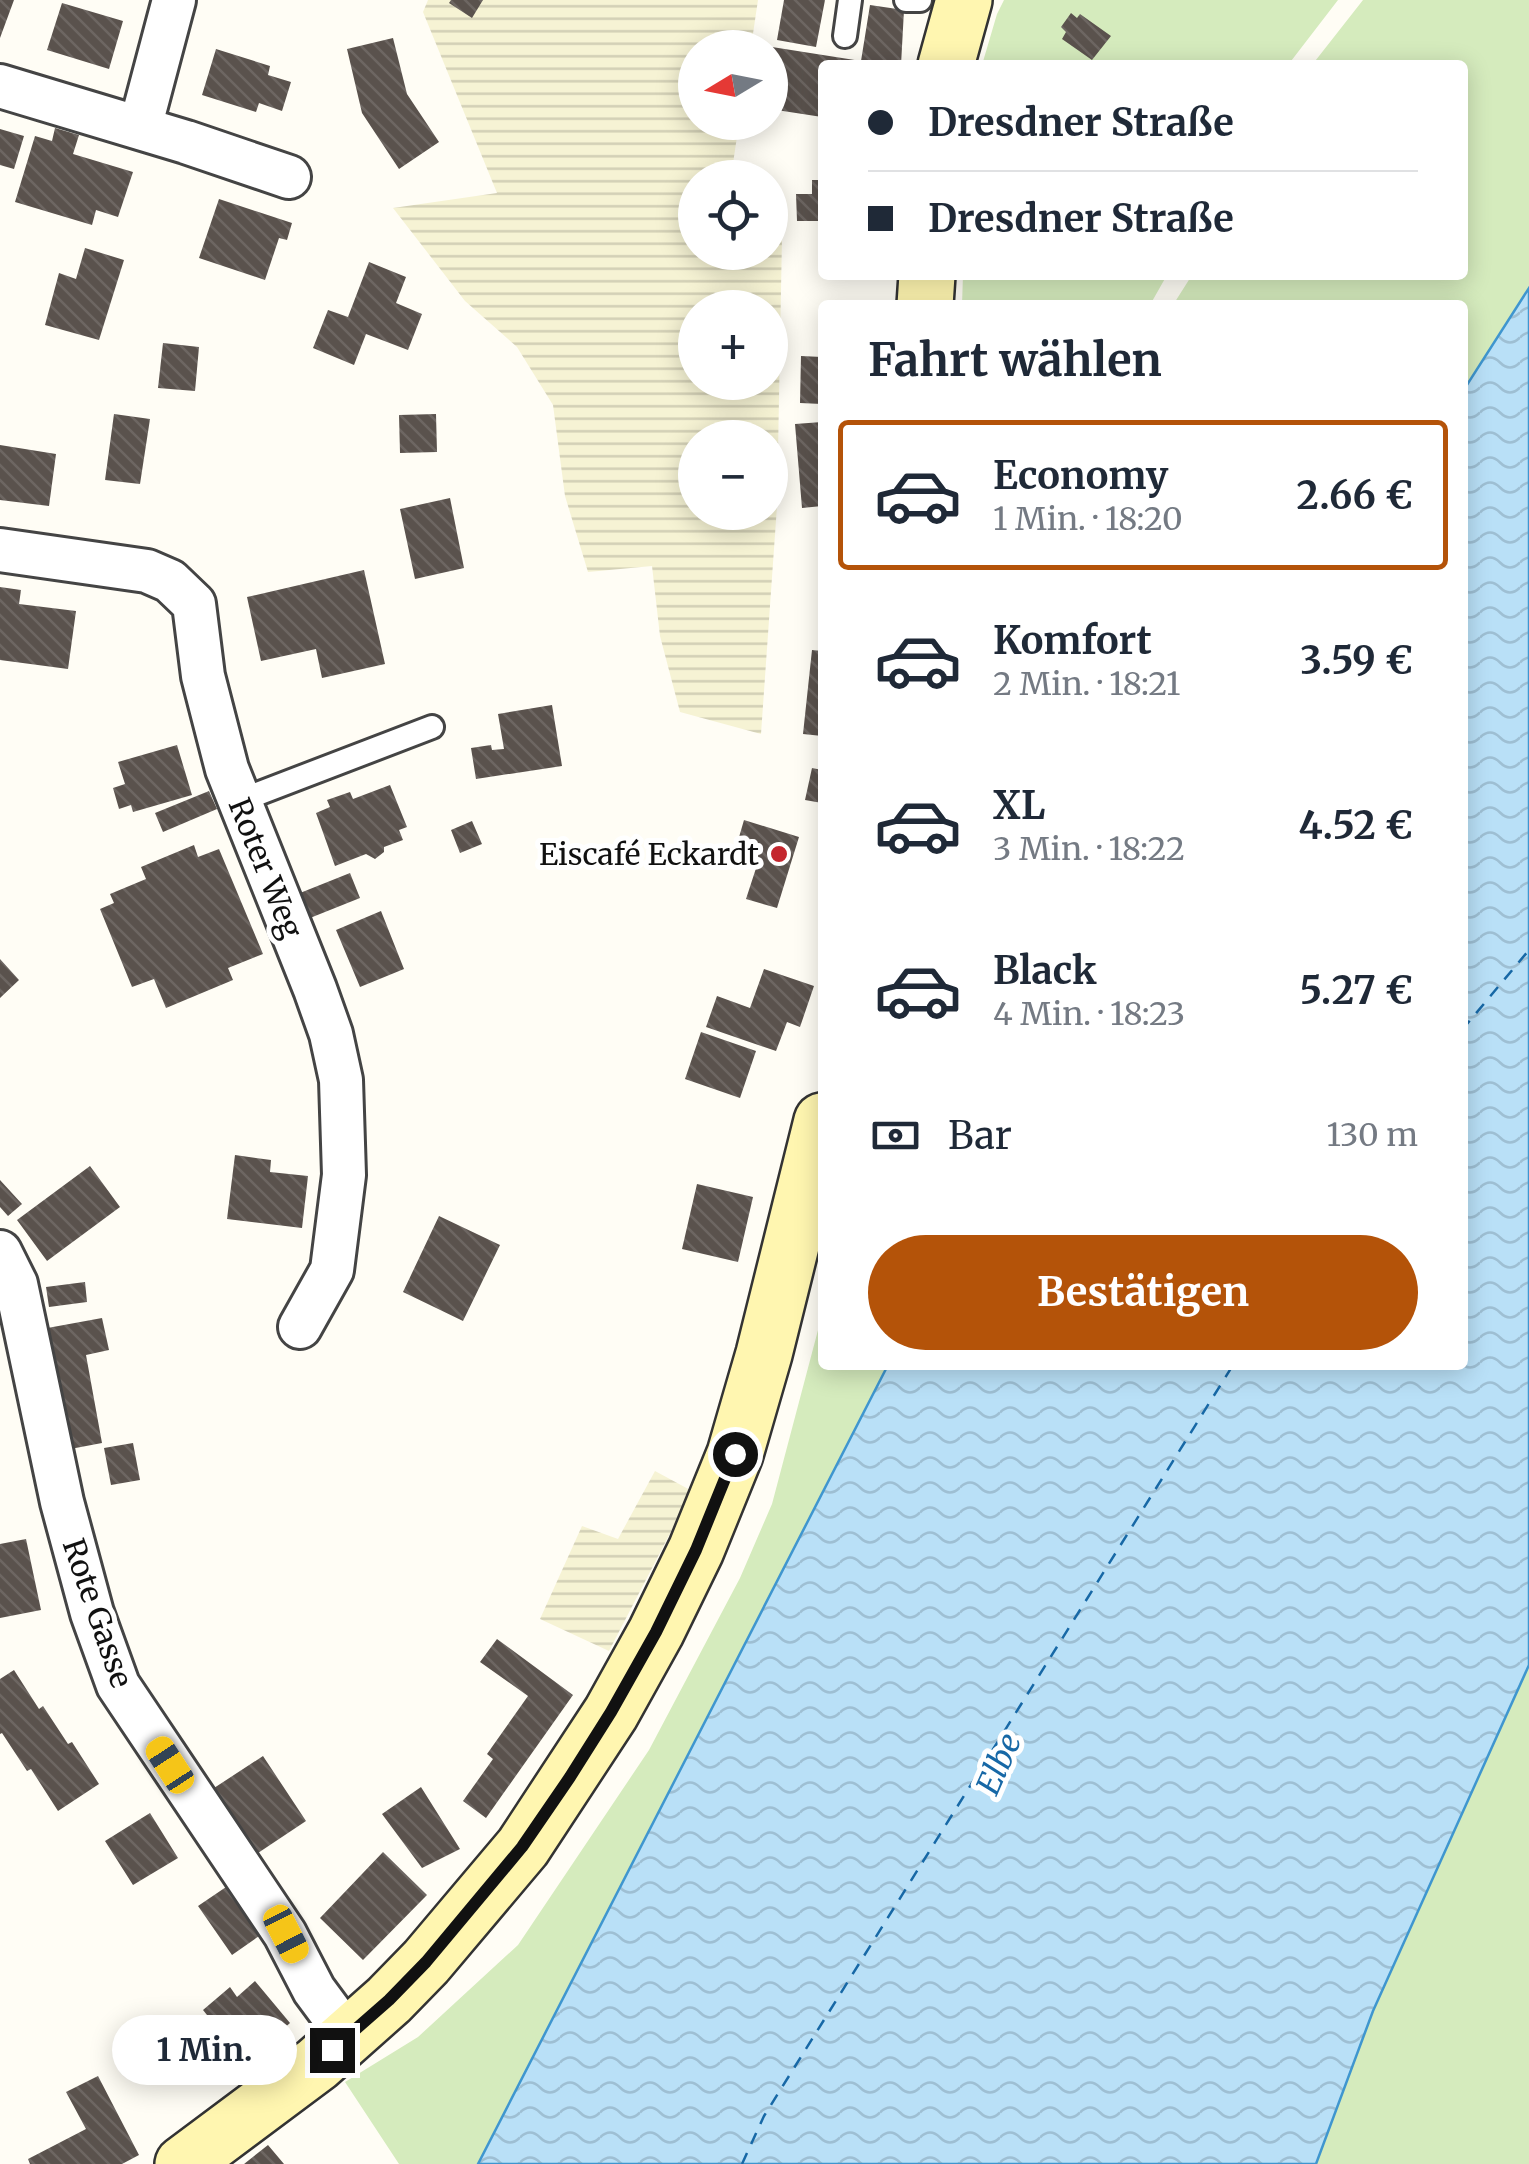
<!DOCTYPE html>
<html lang="de">
<head>
<meta charset="utf-8">
<style>
	:root { --surface:#fff; --page:#f6f6f7; --text:#1f2937; --muted:#747a83; --line:#e0e1e3; --accent:#b45309 }
	body { margin:0; font-family:Merriweather,serif; background:var(--page); color:var(--text); height:100vh; display:flex; flex-direction:column; font-size:38px; white-space:nowrap }
	* { box-sizing:border-box; margin:0 }
	p { font-size:32px; color:var(--muted) }
	.icon { flex:none; width:55px; height:55px; fill:none; stroke:currentColor; stroke-width:2; stroke-linecap:round; stroke-linejoin:round }
	.map { position:relative; flex:1; overflow:hidden }
	.sheet { position:absolute; left:818px; top:300px; width:650px; height:1070px; display:flex; flex-direction:column; background:var(--surface); border-radius:10px; box-shadow:0 5px 25px #0003 }
	.sheet>* { flex:none }
	.banner { position:absolute; left:818px; top:60px; width:650px; height:220px; border-radius:10px; box-shadow:0 5px 25px #0003; display:grid; align-content:center; height:220px; padding:0 50px; background:var(--surface) }
	.needle { width:65px; rotate:260deg }
	.tools { position:absolute; left:678px; top:30px; display:grid; gap:20px }
	.tools a { display:grid; place-items:center; width:110px; height:110px; border-radius:50%; background:var(--surface); box-shadow:0 5px 25px #0003; font-size:50px }
	.end { position:absolute; width:45px; height:45px; margin:-22px; border:12px solid #111; background:#fff; box-shadow:0 0 0 5px #fff }
	.from { border-radius:50% }
	.bubble { position:absolute; height:70px; border-radius:35px; background:var(--surface); box-shadow:0 5px 25px #0003; font-size:32px; font-weight:700; line-height:70px; text-align:center }
	.car { position:absolute; width:30px; height:60px; margin:-30px -15px; border-radius:12px; box-shadow:0 0 8px 2px #0007; background:linear-gradient(#f5c518 24%,#345 0 40%,#f5c518 0 76%,#345 0 86%,#f5c518 0) }
	.banner b { display:flex; align-items:center; gap:35px; height:95px; font-size:38px }
	.banner b+b { border-top:2px solid var(--line) }
	.banner i { width:25px; height:25px; background:var(--text) }
	ul { padding:0; list-style:none }
	li { display:flex; align-items:center; gap:30px; height:150px; margin:0 20px 15px; padding:0 30px; border:5px solid transparent; border-radius:10px }
	li div { flex:1 }
	li b { display:block; font-size:38px }
	li em { font-style:normal; font-weight:700 }
	li.active { border-color:var(--accent) }
	li>.icon { width:90px; height:90px; stroke-width:1.5 }
	h2 { padding:0 50px; font-size:45px; line-height:120px }
	.pay { display:flex; align-items:center; gap:25px; height:110px; padding:0 50px; font-size:38px }
	.pay p { margin-inline-start:auto }
	.action { display:flex; gap:20px; margin-top:auto; padding:20px 50px }
	.action a { flex:1; height:115px; border-radius:60px; background:var(--accent); color:#fff; font-size:40px; font-weight:700; line-height:115px; text-align:center }
	.map>svg:first-child { display:block }
</style>
</head>
<body>
<div class="map">
<svg width="1529" height="2164" viewBox="0 0 1529 2164">
	<defs>
		<pattern id="farmland-rules" width="6" height="5" patternUnits="userSpaceOnUse" patternTransform="scale(2.5)"><rect width="6" height="5" fill="#f6f3d4"/><path d="M0 2.5h6" fill="none" stroke="#d2cfb5"/></pattern>
		<pattern id="water-waves" width="16" height="10" patternUnits="userSpaceOnUse" patternTransform="scale(2.5)"><rect width="16" height="10" fill="#b9e0f7"/><path d="M0 5q4-4 8 0t8 0" fill="none" stroke="#9ebfd3"/></pattern>
		<pattern id="building-back-hatch" width="6" height="6" patternUnits="userSpaceOnUse" patternTransform="scale(2.5)"><rect width="6" height="6" fill="#5a524d"/><path d="M-1 5l2 2M0 0l6 6M5-1l2 2" fill="none" stroke="#6d6662"/></pattern>
	</defs>
	<rect width="100%" height="100%" fill="#fffdf5"/>
	<path fill="url(#farmland-rules)" fill-rule="evenodd" d="M428 0H758L751 47 695 48V122L739 123 731 177 695 178V252H770V235L782 237 777 506 761 734 680 712 660 636 652 566 588 572 565 496 553 405 517 347 465 301 393 208 497 193 423 12ZM695 308H770V382H695ZM695 438H770V512H695Z
		M655 1471 692 1491 609 1651 540 1619 582 1526 618 1539Z"/>
	<path fill="#d5ebbd" d="M1004 0H1338L1288 65H982L997 14Z
		M1363 0H1529V288L1463 391 1462 305H1173L1192 275H1462V65H1312Z
		M963 275H1167L1150 305H962Z
		M822 1315V1365H888L478 2164H399L345 2082 418 2037 518 1945 649 1750 740 1578 772 1504Z
		M1529 1665V2164H1316L1373 2011Z"/>
	<path fill="url(#water-waves)" stroke="#3f96cf" stroke-width="2.5" d="M1529 288V1665L1373 2011 1316 2164H478L888 1365H1462L1463 391Z"/>
	<g fill="none" stroke-linecap="round" stroke-linejoin="round">
		<path stroke="#1768a6" stroke-width="2.5" stroke-dasharray="12 10" stroke-linecap="butt" d="M1462 1030 1529 950
			M742 2164 764 2116 1233 1365"/>
	</g>
	<path fill="url(#building-back-hatch)" d="M0 0H14L0 38Z
		M451 0H483L472 18 449 3Z
		M784 0H825L816 47 777 40Z
		M62 3 123 21 109 69 47 50Z
		M870 5 904 10 901 65H822V117L770 109 772 47 861 61Z
		M1071 13 1077 18 1080 14 1111 36 1092 60 1062 39 1066 32 1061 27Z
		M393 38 407 94 439 142 399 169 362 113 347 49Z
		M216 49 270 66 268 75 291 82 282 111 259 103 256 112 202 95Z
		M55 128 79 135 73 154 133 172 118 217 96 210 92 225 15 202 35 136 52 141Z
		M0 129 24 136 14 169 0 165Z
		M812 180H822V221H797L796 194H812Z
		M219 199 292 223 287 240 279 238 265 280 199 258Z
		M85 248 124 260 99 340 45 325 59 273 76 279Z
		M369 262 406 277 396 303 422 314 408 350 366 334 354 365 313 348 328 310 348 317Z
		M163 343 199 347 195 391 158 388Z
		M801 356 822 357V404L800 403Z
		M114 414 150 419 140 484 105 480Z
		M436 414 437 452 400 453 399 415Z
		M822 422V506L802 508 795 424Z
		M0 445 56 454 49 506 0 500Z
		M450 498 464 568 415 579 400 509Z
		M364 570 385 664 322 678 316 649 261 661 247 597Z
		M0 587 21 590 19 604 76 611 68 669 0 660Z
		M812 650 822 651V736L803 734Z
		M552 705 562 766 476 779 471 748 491 745 492 750 504 749 498 714Z
		M177 745 192 795 133 812 131 805 119 809 113 788 125 784 118 762Z
		M812 768 822 770V803L805 800Z
		M390 785 407 827 399 830 403 840 384 847V852L375 859 366 854 335 866 316 813 330 807 327 800 350 792 353 799Z
		M209 791 217 809 163 832 155 813Z
		M744 820 799 837 777 908 746 899 759 859 735 851Z
		M472 821 482 844 460 853 451 830Z
		M194 845 198 857 219 849 263 954 228 968 233 980 166 1008 154 979 132 987 100 909 114 903 110 894 146 879 141 867Z
		M350 873 360 898 300 922 290 897Z
		M381 911 404 969 360 987 336 930Z
		M0 959 19 980 0 998Z
		M764 969 814 986 800 1027 787 1022 776 1051 706 1027 717 996 750 1008Z
		M701 1032 756 1051 740 1098 685 1079Z
		M235 1155 271 1160 270 1172 308 1176 302 1228 227 1219Z
		M90 1166 120 1207 47 1261 17 1220Z
		M0 1180 22 1204 8 1216 0 1207Z
		M697 1184 753 1197 738 1262 682 1249Z
		M439 1216 500 1245 463 1321 403 1292Z
		M85 1282 87 1302 49 1307 46 1287Z
		M102 1318 109 1350 86 1355 102 1443 65 1450 42 1329Z
		M133 1443 140 1480 111 1485 104 1448Z
		M26 1539 41 1610 0 1618V1544Z
		M497 1639 573 1695 486 1818 463 1801 493 1759 487 1754 528 1696 480 1662Z
		M14 1670 39 1709 43 1706 68 1744 72 1742 99 1784 58 1811 31 1769 27 1771 2 1733 0 1734V1679Z
		M263 1756 306 1821 258 1853 214 1788Z
		M421 1787 460 1849 422 1868 382 1814Z
		M150 1813 178 1858 133 1885 105 1841Z
		M383 1852 427 1895 363 1960 320 1918Z
		M229 1885 262 1934 232 1955 198 1906Z
		M255 1981 290 2023 225 2081 188 2039 211 2020 203 2010 230 1987 237 1997Z
		M98 2076 139 2155 122 2164H30L28 2159 86 2129 66 2092Z
		M268 2145 284 2164H244Z"/>
	<g fill="none" stroke-linecap="round" stroke-linejoin="round">
		<g stroke="#444" stroke-width="28">
			<path id="lane" d="M906 0H920
				M845 36 850 0
				M239 801 432 727"/>
		</g>
		<g stroke="#444" stroke-width="48">
			<path id="street" d="M0 86 186 142 289 177
				M140 128 174 0
				M0 550 147 571 170 581 194 604 203 676 227 769 315 989 331 1034 341 1080 344 1175 332 1270 300 1327
				M0 1252 16 1284 62 1502 92 1613 118 1685 285 1934 314 1990 348 2036"/>
		</g>
		<g stroke="#333" stroke-width="60">
			<path id="secondary" d="M946 65 964 0
				M925 305 927 275
				M183 2164 317 2064 389 2000 426 1962 523 1847 611 1713 656 1632 696 1550 735 1454 764 1354 822 1121"/>
		</g>
		<use href="#lane" stroke="#fff" stroke-width="22"/>
		<use href="#street" stroke="#fff" stroke-width="42"/>
		<use href="#secondary" stroke="#fff6b0" stroke-width="55"/>
	</g>
	<g fill="none" stroke-linecap="round" stroke-linejoin="round">
		<path stroke="#111" stroke-width="12" d="M332 2050 389 2000 426 1962 522 1847 570 1777 611 1712 656 1632 696 1550 735 1454"/>
	</g>
	<circle fill="#c4262e" stroke="#fff" stroke-width="4" cx="779" cy="854" r="10"/>
	<g text-anchor="middle" dominant-baseline="central" stroke-width="10" stroke-linejoin="round" paint-order="stroke">
		<g font-size="30" fill="#111" stroke="#fff" text-anchor="end">
			<text x="759" y="854">Eiscafé Eckardt</text>
		</g>
		<g font-size="30" fill="#111" stroke="#fff">
			<text transform="translate(266 868) rotate(68)">Roter Weg</text>
			<text transform="translate(98 1613) rotate(71)">Rote Gasse</text>
		</g>
		<g font-size="32" font-style="italic" fill="#1768a6" stroke="#fff">
			<text transform="translate(999 1764) rotate(-66)">Elbe</text>
		</g>
	</g>
</svg>
<div class="tools">
<a><svg class="needle" viewBox="-14 -14 28 28"><path d="M0-13l5 13h-10z" fill="#e53935"/><path d="M0 13l5-13h-10z" fill="#747a83"/></svg></a>
<a><svg class="icon" aria-label="locate" viewBox="0 0 24 24"><circle cx="12" cy="12" r="6"/><path d="M12 2v4M12 18v4M2 12h4M18 12h4"/></svg></a>
<a>+</a>
<a>−</a>
</div>
<i class="end from" style="left:735px;top:1454px"></i>
<i class="end" style="left:332px;top:2050px"></i>
<div class="bubble" style="left:112px;top:2015px;width:185px">1 Min.</div>
<i class="car" style="left:170px;top:1765px;rotate:327deg"></i>
<i class="car" style="left:286px;top:1934px;rotate:153deg"></i>
<div class="banner">
<b><i class="from"></i>Dresdner Straße</b>
<b><i></i>Dresdner Straße</b>
</div>
<section class="sheet">
<h2>Fahrt wählen</h2>
<ul>
<li class="active"><svg class="icon" aria-label="car" viewBox="0 0 24 24"><path d="M5 17H2v-5l4-1 3-4h7l3 4 3 1v5h-3M9 17h6M6 11h13"/><circle cx="7" cy="17" r="2"/><circle cx="17" cy="17" r="2"/></svg><div><b>Economy</b><p>1 Min. · 18:20</p></div><em>2.66 €</em></li>
<li><svg class="icon" aria-label="car" viewBox="0 0 24 24"><path d="M5 17H2v-5l4-1 3-4h7l3 4 3 1v5h-3M9 17h6M6 11h13"/><circle cx="7" cy="17" r="2"/><circle cx="17" cy="17" r="2"/></svg><div><b>Komfort</b><p>2 Min. · 18:21</p></div><em>3.59 €</em></li>
<li><svg class="icon" aria-label="car" viewBox="0 0 24 24"><path d="M5 17H2v-5l4-1 3-4h7l3 4 3 1v5h-3M9 17h6M6 11h13"/><circle cx="7" cy="17" r="2"/><circle cx="17" cy="17" r="2"/></svg><div><b>XL</b><p>3 Min. · 18:22</p></div><em>4.52 €</em></li>
<li><svg class="icon" aria-label="car" viewBox="0 0 24 24"><path d="M5 17H2v-5l4-1 3-4h7l3 4 3 1v5h-3M9 17h6M6 11h13"/><circle cx="7" cy="17" r="2"/><circle cx="17" cy="17" r="2"/></svg><div><b>Black</b><p>4 Min. · 18:23</p></div><em>5.27 €</em></li>
</ul>
<div class="pay"><svg class="icon" aria-label="cash" viewBox="0 0 24 24"><path d="M3 7h18v10H3z"/><circle cx="12" cy="12" r="2"/></svg>Bar<p>130 m</p></div>
<div class="action"><a>Bestätigen</a></div>
</section>
</div>
</body>
</html>
